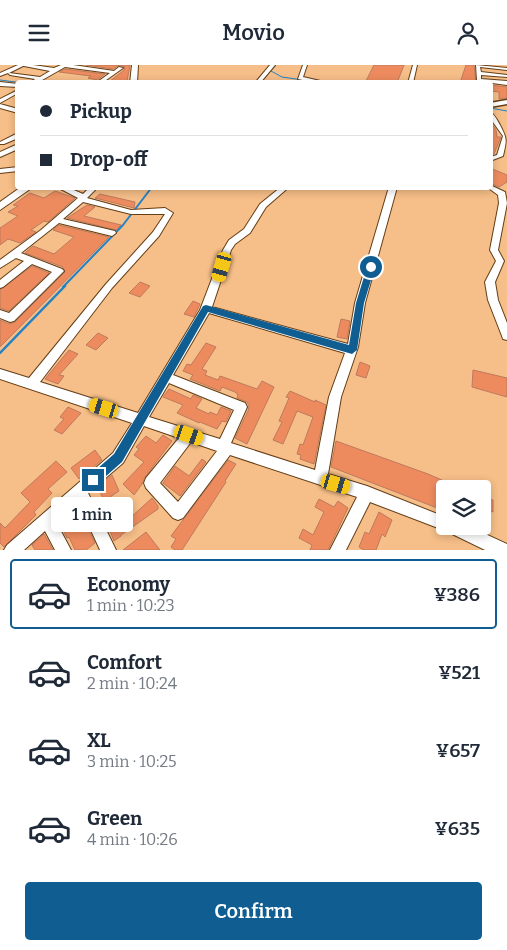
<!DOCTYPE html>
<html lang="en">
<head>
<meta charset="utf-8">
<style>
	:root { --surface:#fff; --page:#f2f2f3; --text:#1f2937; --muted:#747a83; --line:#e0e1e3; --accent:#105e91 }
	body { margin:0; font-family:Bitter,serif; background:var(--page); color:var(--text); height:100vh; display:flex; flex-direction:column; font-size:19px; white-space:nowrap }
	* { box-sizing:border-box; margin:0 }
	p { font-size:16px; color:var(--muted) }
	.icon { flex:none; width:28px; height:28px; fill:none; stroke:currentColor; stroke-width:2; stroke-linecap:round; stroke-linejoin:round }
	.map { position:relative; height:485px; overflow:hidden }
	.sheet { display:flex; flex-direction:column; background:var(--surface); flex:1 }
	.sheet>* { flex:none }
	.guide { position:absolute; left:15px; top:15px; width:478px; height:110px; border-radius:5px; box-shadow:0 2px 8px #0003; display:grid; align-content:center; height:110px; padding:0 25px; background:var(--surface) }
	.controls { position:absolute; left:436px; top:415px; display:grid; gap:10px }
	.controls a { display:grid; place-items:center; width:55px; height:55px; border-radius:5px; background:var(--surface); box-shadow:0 2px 8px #0003; font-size:25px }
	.end { position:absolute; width:22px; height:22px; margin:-11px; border:6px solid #105e91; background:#fff; box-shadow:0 0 0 2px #fff }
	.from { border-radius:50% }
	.bubble { position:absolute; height:35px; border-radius:5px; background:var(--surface); box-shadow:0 2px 8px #0003; font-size:16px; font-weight:600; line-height:35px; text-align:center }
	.car { position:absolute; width:15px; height:30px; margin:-15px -8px; border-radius:6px; box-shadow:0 0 4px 1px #0007; background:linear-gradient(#f5c518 24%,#345 0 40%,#f5c518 0 76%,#345 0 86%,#f5c518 0) }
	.guide b { display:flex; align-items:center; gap:18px; height:48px; font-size:19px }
	.guide b+b { border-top:1px solid var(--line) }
	.guide i { width:12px; height:12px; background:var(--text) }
	ul { padding:9px 0 0; list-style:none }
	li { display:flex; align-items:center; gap:15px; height:70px; margin:0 10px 8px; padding:0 15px; border:2px solid transparent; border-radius:5px }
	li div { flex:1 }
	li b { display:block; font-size:19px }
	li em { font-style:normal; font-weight:600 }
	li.current { border-color:var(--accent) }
	li>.icon { width:45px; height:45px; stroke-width:1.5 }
	.primary-button { display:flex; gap:10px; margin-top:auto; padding:10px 25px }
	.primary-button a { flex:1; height:58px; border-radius:5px; background:var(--accent); color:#fff; font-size:20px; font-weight:600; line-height:58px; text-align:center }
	header { display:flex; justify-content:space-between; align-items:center; height:65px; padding:0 25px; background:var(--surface); font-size:22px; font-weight:600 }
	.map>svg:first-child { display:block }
</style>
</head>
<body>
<header><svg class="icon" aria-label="menu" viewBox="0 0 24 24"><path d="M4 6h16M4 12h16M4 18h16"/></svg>Movio<svg class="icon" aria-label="person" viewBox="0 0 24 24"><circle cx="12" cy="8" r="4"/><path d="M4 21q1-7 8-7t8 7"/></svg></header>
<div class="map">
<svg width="507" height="485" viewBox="0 0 507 485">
	<rect width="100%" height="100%" fill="#f6be88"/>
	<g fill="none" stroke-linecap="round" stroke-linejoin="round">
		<path stroke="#2183c6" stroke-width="1" d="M271 6 282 12 303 15
			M0 15 23 18
			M73 18 114 17
			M260 18 276 0
			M490 43 507 46"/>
		<path stroke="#2183c6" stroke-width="2" d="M63 222 123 160 152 122"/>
		<path stroke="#2183c6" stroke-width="2.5" d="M0 288 65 221"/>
	</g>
	<path fill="#ed8b5f" stroke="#be7a5d" d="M86 0H130L127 16 109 17 124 5 125 2 119 0 113 4Z
		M374 0H404L397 18H365Z
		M466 0H474L476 18H460Z
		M65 4 105 9 97 15 88 13 91 11 59 7Z
		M491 20 507 22V33L499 34V27L490 26Z
		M490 56 496 65 497 72H501L494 89 490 88Z
		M490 103 507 110V117L499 122 490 118Z
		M55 126 75 133 48 157 44 156 31 165 36 167 20 178 8 174 0 180V163L18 151 8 147 18 141 13 140 30 128 44 133Z
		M100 129 135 137 134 143 95 133Z
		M87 140 95 142 84 151 121 160 116 165 67 153Z
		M59 160 109 172 0 282V255L9 259 15 257 65 207 63 202 25 188 33 181 54 189 74 172 53 165Z
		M32 201 49 208 9 246 0 243V225Z
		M140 217 150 221 140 232 129 228Z
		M193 236 200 239 194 252 184 249Z
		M341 254 350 256 347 274 337 272Z
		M98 268 108 273 96 285 86 280Z
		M206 278 216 282 202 304 207 306 205 310 218 315 220 311 257 324 262 316 274 322 247 379 235 373 248 346 249 341 247 337 237 333 238 330 235 327 222 322 220 326 190 314 193 310 183 306 187 299 191 300Z
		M69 285 78 289 59 310 64 311 58 319 45 314Z
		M360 297 370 301 366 313 356 310Z
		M473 305 507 313V332L472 322Z
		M169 324 191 334 193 330 202 334 196 343 209 349 210 347 217 350 221 342 231 346 226 357 222 356 217 364 200 357 199 358 177 348 183 340 163 332Z
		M290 326 315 337V335L326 340 314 399 300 394 301 390 297 389 300 379 303 380 313 352 297 346 283 379 273 375 282 357 279 356 289 333 286 332Z
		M68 342 81 348 62 369 54 365 64 354 60 352Z
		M163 370 172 376 145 412 142 419 134 430 123 419 144 397 134 390 139 384 136 382 146 371 156 378Z
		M336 376 428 409 462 424H445V446L331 402Z
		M95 385 102 395 79 414 71 403Z
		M202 394 206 397 180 431 163 418 175 401 189 411Z
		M228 395 236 399 225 416 226 417 182 485H175L171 482 176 474 171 471Z
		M56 396 67 407 48 424 52 428 34 447 36 450 4 482 0 478V458L5 463 30 437 21 428Z
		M112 410 119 426 104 436 98 422Z
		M482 432 493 435V447L482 443Z
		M152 433 158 441V444L121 470V471L114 476 109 463 114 459 113 455 126 446 129 454Z
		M319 434 334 442 338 436 348 443 328 485H310L312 480 299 473 303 464 313 470 324 447 315 442Z
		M76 445H79L95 478 86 485H75L69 472 67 473 59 457Z
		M379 447 392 455 385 472 382 469 376 485H364L359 482 365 467 369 469Z
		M146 467 160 485H123Z
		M44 469 53 485H35L32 480Z"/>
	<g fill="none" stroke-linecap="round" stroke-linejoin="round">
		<g stroke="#643e16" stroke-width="2">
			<path id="minor" d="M18 0H33L54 3 61 0H73L114 6 119 2 123 3 102 18H96L110 8 65 2 37 18H30L35 14 10 10 8 8 0 11V8ZM23 1H24L50 6 40 12 9 8Z
				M270 0H275L260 18H255Z
				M303 0H307L303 12 329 18H316L298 14Z
				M413 0H417L413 18H408Z
				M476 0 507 3V5L480 2 481 7 507 10V12L481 10V14L507 16V20L477 16Z
				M0 17 18 19V22L0 21Z
				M18 25V28L0 38V34Z
				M0 39 18 44V48L0 43Z
				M490 47C495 50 497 55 500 60 507 74 507 74 503 91L490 96V92L497 90 503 71 490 53Z
				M18 68V73L4 79H0V77Z
				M18 79V84L0 92V87Z
				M18 102V106L0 108V104Z
				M490 120 505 127 507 138 498 185 504 196 495 217 498 235 507 258V275L503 274 502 271 488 235 485 217 496 196 490 185 499 138 498 130 487 122H490Z
				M57 122H67L83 129 90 122H98L87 133 131 145 165 143 173 148 159 171 112 223 40 317 138 348 200 245 223 185 229 175 244 164 260 139 281 122H289L266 142 250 168 235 179 231 185 212 242 348 279 355 238 389 122H397L365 238 358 282 341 332 328 409 367 421 445 452V461H468L507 479V485H485L446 466 370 437 346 485H330L357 432 230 390 183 453 178 455 173 453 146 423 144 418 146 413 179 373 144 361 123 398 88 428 116 485H100L78 437 56 457 71 485H55L45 466 24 485H4L7 480 113 388 132 358 0 314V304L29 313 106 219 153 167 165 149H131L83 137 63 154 115 166 116 168 112 171 59 158 21 188 62 204 64 206 14 256 10 257 0 253V245L9 248 52 207 32 199 3 222 0 223V215L24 196 16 193 0 203V195L41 165 78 133ZM209 248 345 288 329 332 315 405 231 378 247 342 245 338 173 310ZM169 318 234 345 220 374 149 352ZM191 377 217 386 178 437 160 418Z"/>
		</g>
		<g stroke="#643e16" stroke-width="3">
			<path id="major" d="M507 35V39L490 42V38Z"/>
		</g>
		<g stroke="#643e16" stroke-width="2">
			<path id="highway" d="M132 0H138L137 18H130Z
				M21 122H33L0 145V137Z"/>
		</g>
		<use href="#minor" fill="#fff" fill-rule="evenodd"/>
		<use href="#major" fill="#fff" fill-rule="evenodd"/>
		<use href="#highway" fill="#fff" fill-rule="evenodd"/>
	</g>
	<path fill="#105e91" d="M371 199 375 202 364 238 357 285 352 289 208 247 122 397 97 419 93 421 89 419 87 415 89 411 114 389 203 241 206 240 349 280 356 238 367 202Z"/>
</svg>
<div class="controls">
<a><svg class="icon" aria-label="layers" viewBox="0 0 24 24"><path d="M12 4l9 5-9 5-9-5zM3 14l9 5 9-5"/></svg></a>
</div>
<i class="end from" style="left:371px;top:202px"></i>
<i class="end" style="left:93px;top:415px"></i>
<div class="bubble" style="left:51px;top:432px;width:82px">1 min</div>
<i class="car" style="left:222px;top:202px;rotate:196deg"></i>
<i class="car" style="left:104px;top:343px;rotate:287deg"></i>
<i class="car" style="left:189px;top:370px;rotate:109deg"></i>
<i class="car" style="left:336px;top:419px;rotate:106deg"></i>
<div class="guide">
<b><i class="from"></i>Pickup</b>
<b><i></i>Drop-off</b>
</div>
</div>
<section class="sheet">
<ul>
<li class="current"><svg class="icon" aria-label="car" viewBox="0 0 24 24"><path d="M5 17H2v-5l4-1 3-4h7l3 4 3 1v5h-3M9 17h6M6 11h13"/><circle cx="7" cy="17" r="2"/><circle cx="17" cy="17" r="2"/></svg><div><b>Economy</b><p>1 min · 10:23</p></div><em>¥386</em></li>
<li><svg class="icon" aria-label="car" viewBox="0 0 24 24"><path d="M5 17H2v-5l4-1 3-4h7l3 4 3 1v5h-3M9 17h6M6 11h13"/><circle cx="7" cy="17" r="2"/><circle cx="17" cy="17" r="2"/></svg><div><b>Comfort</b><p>2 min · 10:24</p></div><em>¥521</em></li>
<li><svg class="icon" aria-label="car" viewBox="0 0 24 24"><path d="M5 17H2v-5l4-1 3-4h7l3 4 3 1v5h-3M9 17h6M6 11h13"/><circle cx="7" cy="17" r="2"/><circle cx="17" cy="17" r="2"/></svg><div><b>XL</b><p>3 min · 10:25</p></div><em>¥657</em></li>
<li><svg class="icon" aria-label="car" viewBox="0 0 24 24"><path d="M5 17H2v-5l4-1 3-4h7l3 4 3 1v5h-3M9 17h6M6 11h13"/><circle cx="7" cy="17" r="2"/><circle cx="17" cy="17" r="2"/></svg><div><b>Green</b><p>4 min · 10:26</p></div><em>¥635</em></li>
</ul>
<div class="primary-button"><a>Confirm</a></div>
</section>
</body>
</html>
